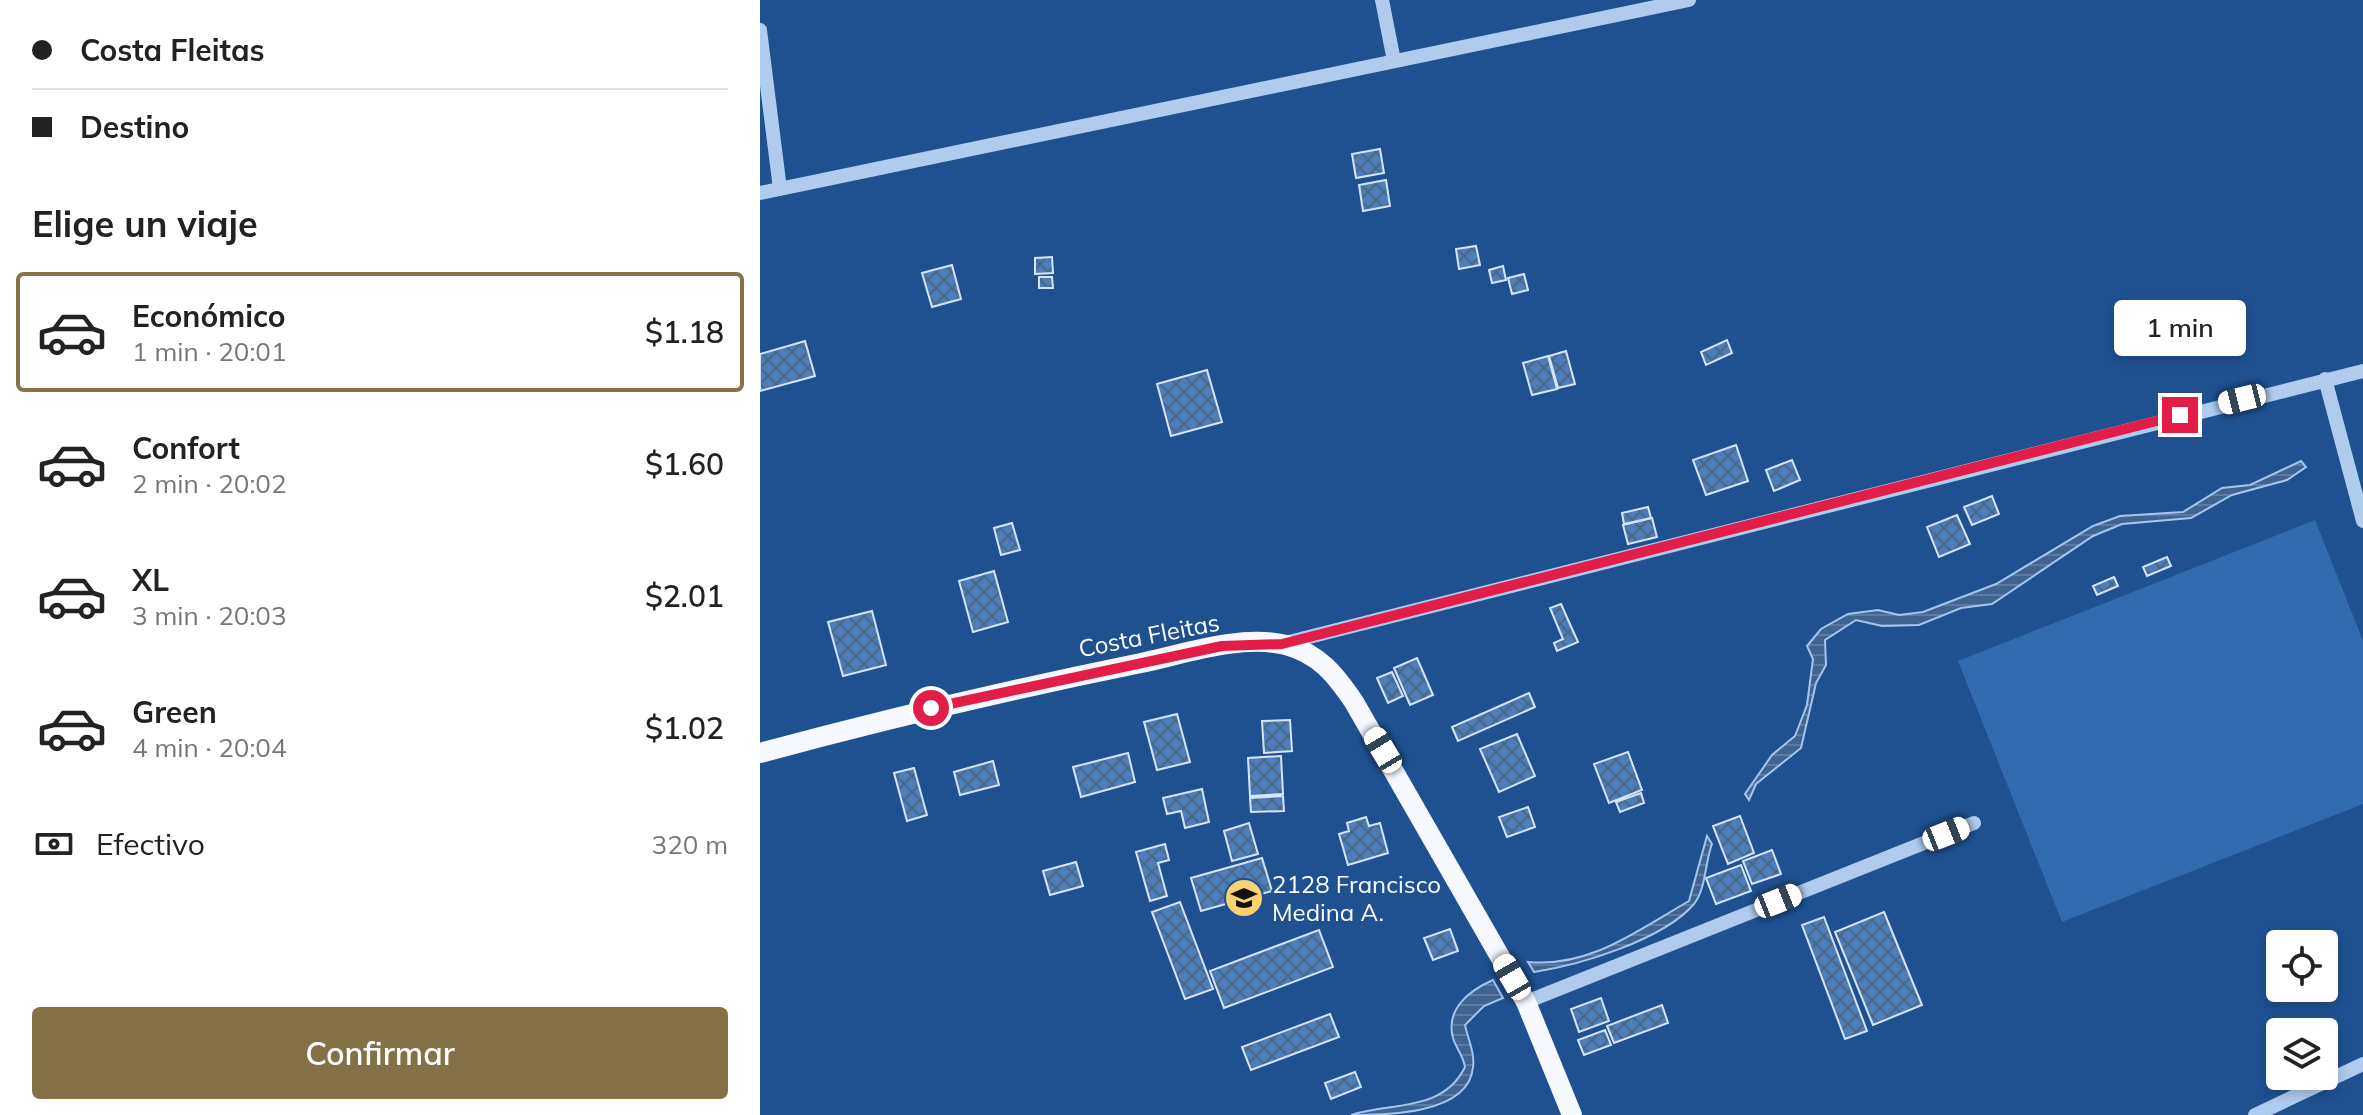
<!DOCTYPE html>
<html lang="es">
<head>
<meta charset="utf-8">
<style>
	:root { --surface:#fff; --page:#f2f2f2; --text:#222; --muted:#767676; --line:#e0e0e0; --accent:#847145 }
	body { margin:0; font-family:Mulish,sans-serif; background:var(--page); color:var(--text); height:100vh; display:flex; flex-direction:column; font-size:30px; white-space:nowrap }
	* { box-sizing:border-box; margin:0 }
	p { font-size:26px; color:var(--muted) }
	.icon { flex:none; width:44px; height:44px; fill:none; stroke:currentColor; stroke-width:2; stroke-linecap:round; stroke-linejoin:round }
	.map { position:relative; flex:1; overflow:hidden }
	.side { display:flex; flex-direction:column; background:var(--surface); width:760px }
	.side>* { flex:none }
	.hud { display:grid; align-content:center; height:176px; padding:0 32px; background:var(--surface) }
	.buttons { position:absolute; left:1506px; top:930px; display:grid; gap:16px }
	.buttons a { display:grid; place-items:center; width:72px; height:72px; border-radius:8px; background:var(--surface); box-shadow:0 4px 12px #0003; font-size:40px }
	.end { position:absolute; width:36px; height:36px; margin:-18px; border:10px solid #e11d48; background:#fff; box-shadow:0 0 0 4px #fff }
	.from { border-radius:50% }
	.bubble { position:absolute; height:56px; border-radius:8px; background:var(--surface); box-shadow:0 4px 12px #0003; font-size:26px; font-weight:600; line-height:56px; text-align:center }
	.car { position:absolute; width:24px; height:48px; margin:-24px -12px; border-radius:10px; box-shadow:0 0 6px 2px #0007; background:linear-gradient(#fff 24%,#345 0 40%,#fff 0 76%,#345 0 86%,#fff 0) }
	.hud b { display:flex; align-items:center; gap:28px; height:76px; font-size:30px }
	.hud b+b { border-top:2px solid var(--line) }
	.hud i { width:20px; height:20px; background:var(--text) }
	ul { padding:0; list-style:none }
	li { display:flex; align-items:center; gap:24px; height:120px; margin:0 16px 12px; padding:0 16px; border:4px solid transparent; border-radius:8px }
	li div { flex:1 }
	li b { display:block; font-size:30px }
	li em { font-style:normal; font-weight:600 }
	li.on { border-color:var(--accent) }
	li>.icon { width:72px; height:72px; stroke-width:1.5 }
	h2 { padding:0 32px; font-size:36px; line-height:96px }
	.pay { display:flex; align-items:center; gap:20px; height:88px; padding:0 32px; font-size:30px }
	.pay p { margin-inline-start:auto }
	.cta { display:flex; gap:16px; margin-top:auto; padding:16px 32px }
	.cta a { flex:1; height:92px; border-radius:8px; background:var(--accent); color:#fff; font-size:32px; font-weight:600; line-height:92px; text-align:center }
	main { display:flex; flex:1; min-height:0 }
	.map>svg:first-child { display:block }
</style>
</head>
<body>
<main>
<section class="side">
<div class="hud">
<b><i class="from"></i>Costa Fleitas</b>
<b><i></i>Destino</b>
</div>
<h2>Elige un viaje</h2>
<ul>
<li class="on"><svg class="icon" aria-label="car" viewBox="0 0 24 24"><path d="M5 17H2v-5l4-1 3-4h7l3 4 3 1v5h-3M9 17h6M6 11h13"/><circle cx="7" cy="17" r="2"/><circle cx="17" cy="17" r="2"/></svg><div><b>Económico</b><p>1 min · 20:01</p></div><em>$1.18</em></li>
<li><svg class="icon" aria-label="car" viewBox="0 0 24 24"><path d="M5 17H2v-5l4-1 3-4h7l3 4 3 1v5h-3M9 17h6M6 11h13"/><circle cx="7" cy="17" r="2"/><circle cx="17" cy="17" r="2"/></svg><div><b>Confort</b><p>2 min · 20:02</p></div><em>$1.60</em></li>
<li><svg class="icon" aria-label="car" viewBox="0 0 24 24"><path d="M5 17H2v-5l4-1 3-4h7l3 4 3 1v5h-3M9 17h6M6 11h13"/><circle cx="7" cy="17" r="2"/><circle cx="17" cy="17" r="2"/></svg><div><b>XL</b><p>3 min · 20:03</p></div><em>$2.01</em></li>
<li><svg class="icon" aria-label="car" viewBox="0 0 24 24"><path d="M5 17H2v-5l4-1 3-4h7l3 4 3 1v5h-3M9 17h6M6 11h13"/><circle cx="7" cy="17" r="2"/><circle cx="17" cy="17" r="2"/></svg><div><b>Green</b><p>4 min · 20:04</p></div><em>$1.02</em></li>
</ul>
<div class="pay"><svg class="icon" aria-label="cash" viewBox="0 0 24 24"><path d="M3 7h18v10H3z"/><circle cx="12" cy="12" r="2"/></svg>Efectivo<p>320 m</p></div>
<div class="cta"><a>Confirmar</a></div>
</section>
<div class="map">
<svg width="1603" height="1115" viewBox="0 0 1603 1115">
	<defs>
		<pattern id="water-rules" width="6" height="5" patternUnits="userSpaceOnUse" patternTransform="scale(2)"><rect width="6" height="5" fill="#406492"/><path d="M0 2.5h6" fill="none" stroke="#5d7ba2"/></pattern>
		<pattern id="building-cross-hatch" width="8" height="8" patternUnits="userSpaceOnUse" patternTransform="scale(2)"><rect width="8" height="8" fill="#4b7db9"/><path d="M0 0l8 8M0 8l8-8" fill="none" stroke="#4b6788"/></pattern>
	</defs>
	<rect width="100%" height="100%" fill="#1f5191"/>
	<path fill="#326bae" d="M1555 520 1603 641V804L1302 922 1198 661Z"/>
	<path fill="url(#water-rules)" stroke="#a2c6ef" stroke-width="2" d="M1541 461 1546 467 1527 480 1472 495 1431 518 1362 524 1333 536 1232 604 1201 608 1159 625 1122 626 1096 620 1065 640 1066 665 1056 683 1041 748 996 784 989 800 985 794 1012 755 1035 736 1047 705 1053 659 1047 646 1061 629 1088 614 1118 610 1139 615 1163 612 1236 584 1333 526 1360 516 1423 512 1462 488 1490 485Z
		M947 836 952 844C945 862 946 889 934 904 903 940 820 965 774 972L768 962C830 968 878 930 929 901Z
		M733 980 743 998 724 1006 705 1025C708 1039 715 1053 713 1067 709 1115 625 1115 591 1115 632 1102 683 1112 705 1067 703 1055 696 1048 693 1038 685 1009 710 990 733 980Z"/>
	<path fill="url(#building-cross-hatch)" stroke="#d5e6fa" stroke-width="2" d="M620 149 624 173 596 178 592 154Z
		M626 180 630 206 603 211 599 185Z
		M716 246 720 265 699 269 696 249Z
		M292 257 293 273 275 274V258Z
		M192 265 201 299 172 307 162 273Z
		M743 266 746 280 732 283 729 270Z
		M764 274 768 290 752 294 748 278Z
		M279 277H292L293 288H279Z
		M967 340 972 353 946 365 941 352Z
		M45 341 55 376 0 391V354Z
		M806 351 815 384 798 388 789 356Z
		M788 356 797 389 772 395 763 363Z
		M447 370 462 422 411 436 397 384Z
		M976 445 988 481 946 495 933 460Z
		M1032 460 1040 480 1014 491 1006 470Z
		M1232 496 1239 514 1212 525 1204 507Z
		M888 507 891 518 864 524 862 513Z
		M1197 515 1210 544 1179 557 1167 527Z
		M892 518 897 537 868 544 863 525Z
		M252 523 260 550 241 555 234 528Z
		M1407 557 1411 566 1387 576 1383 567Z
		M234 571 248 622 213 632 199 581Z
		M1354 577 1358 586 1337 595 1333 586Z
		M801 604 818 642 797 651 794 643 803 639 790 608Z
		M112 611 126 665 83 676 68 622Z
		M657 658 673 695 650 705 634 668Z
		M632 672 643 696 628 703 617 678Z
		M769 693 775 707 698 741 692 727Z
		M417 714 430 762 397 770 384 722Z
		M530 720 532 751 504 753 502 721Z
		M757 734 775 776 739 792 720 749Z
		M868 752 882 790 849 803 834 764Z
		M368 753 375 782 321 797 313 767Z
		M521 756 523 794 490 796 488 758Z
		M233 761 239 785 200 795 194 772Z
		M154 768 167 815 147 821 134 773Z
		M442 789 449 822 425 828 421 811 407 814 403 798Z
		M881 793 884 803 860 812 856 802Z
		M523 796 524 811 491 812 490 798Z
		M768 807 775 827 747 837 739 817Z
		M980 816 994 853 968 864 953 826Z
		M606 817 609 826 620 823 628 853 588 865 579 834 589 831 587 823Z
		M489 823 498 854 472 861 464 831Z
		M405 844 409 860 398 863 407 896 390 901 376 852Z
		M1012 850 1021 874 992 884 983 861Z
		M502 858 512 891 441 911 431 878Z
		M316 862 323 886 290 895 283 871Z
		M981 865 991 891 956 904 946 878Z
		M420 902 453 989 425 999 392 912Z
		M1124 912 1162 1005 1113 1025 1075 932Z
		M1064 917 1107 1031 1085 1039 1042 925Z
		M690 929 698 951 673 960 664 938Z
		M559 930 573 967 464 1008 450 971Z
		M841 998 849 1021 819 1032 811 1009Z
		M902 1005 908 1023 854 1043 847 1026Z
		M570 1014 579 1037 491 1070 482 1047Z
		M845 1030 851 1045 824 1055 818 1040Z
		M595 1072 601 1087 571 1099 565 1083Z"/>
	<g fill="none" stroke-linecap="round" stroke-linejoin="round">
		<path stroke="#afcbed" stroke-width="14" d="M622 0 634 61
			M0 30 20 189
			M0 193 929 0
			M1565 379 1603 521
			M525 643 1603 371
			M766 1002 1214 823
			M1495 1115 1603 1064"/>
		<path stroke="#f5f9ff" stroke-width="20" d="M0 753C126 719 253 689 381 663 424 654 481 634 526 645 559 654 575 674 594 702L766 1002 812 1115"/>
	</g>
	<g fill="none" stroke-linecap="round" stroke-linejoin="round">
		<path stroke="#e11d48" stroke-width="10" d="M171 708 462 646 522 644 1420 415"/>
	</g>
	<defs>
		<g id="school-disc" transform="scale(2)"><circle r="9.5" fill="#fbd26f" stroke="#1f5191"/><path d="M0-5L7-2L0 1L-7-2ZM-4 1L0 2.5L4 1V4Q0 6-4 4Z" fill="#111"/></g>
	</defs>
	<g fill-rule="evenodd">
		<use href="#school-disc" x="484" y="898"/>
	</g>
	<g text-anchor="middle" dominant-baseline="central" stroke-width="6" stroke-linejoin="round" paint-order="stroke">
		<g font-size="24" fill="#fff" stroke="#1f5191">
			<text transform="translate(389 635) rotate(-11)">Costa Fleitas</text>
		</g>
		<g font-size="24" fill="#fff" stroke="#1f5191" text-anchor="start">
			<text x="512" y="884">2128 Francisco<tspan x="512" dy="28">Medina A.</tspan></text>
		</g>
	</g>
</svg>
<div class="buttons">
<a><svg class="icon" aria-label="locate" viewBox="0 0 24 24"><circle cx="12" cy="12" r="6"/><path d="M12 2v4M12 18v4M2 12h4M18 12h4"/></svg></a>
<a><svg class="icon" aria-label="layers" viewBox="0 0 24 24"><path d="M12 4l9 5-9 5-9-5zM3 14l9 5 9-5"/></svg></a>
</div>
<i class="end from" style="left:171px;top:708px"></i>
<i class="end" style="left:1420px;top:415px"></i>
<div class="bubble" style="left:1354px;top:300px;width:132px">1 min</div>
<i class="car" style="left:1482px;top:399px;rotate:256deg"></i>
<i class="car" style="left:623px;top:750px;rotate:329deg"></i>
<i class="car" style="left:1186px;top:834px;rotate:68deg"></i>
<i class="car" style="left:1018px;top:901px;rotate:68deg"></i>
<i class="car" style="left:752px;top:977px;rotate:330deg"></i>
</div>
</main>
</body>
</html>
